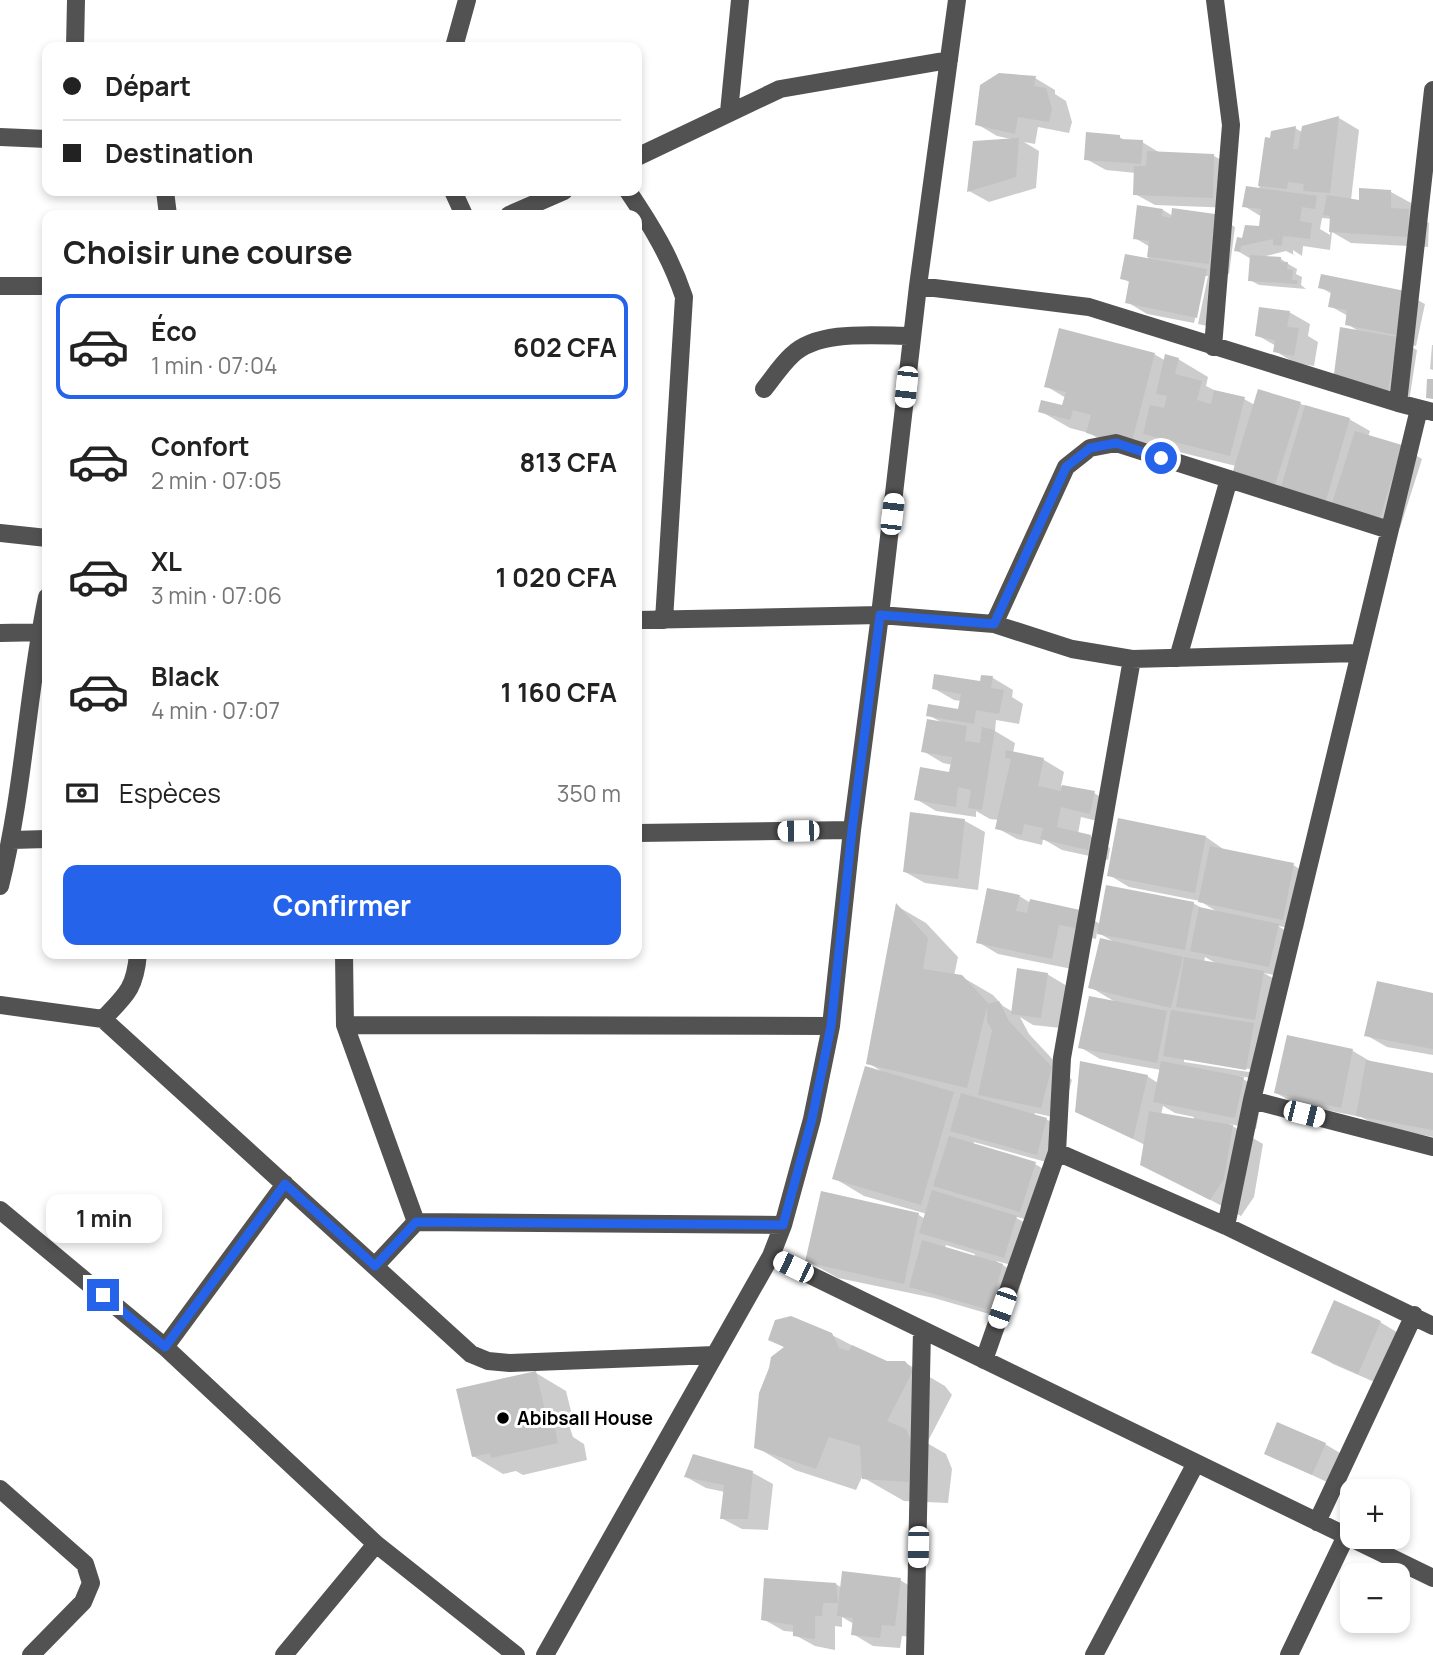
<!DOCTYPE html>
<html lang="fr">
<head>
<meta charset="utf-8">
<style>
	:root { --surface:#fff; --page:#f6f6f6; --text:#222; --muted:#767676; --line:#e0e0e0; --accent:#2563eb }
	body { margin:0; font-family:Manrope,sans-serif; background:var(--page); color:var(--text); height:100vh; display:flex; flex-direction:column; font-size:26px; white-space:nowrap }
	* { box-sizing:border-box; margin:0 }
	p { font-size:23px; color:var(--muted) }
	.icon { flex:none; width:38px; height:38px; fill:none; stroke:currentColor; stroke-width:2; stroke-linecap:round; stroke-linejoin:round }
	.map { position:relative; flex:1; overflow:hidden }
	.details { position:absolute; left:42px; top:210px; width:600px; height:749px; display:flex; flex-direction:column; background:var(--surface); border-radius:14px; box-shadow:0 4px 10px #0003 }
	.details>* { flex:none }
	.top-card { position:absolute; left:42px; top:42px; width:600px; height:154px; border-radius:14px; box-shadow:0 4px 10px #0003; display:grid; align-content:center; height:154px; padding:0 21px; background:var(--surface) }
	.tools { position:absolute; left:1340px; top:1479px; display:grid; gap:14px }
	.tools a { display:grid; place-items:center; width:70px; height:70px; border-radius:14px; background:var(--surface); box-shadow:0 4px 10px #0003; font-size:35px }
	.end { position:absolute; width:32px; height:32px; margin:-16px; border:9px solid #2563eb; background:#fff; box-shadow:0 0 0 4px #fff }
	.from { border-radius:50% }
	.bubble { position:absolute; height:49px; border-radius:14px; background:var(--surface); box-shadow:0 4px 10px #0003; font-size:23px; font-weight:700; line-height:49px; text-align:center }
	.car { position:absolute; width:21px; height:42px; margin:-21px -10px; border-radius:9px; box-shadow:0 0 5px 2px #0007; background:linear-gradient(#fff 24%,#345 0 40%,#fff 0 76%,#345 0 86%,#fff 0) }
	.top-card b { display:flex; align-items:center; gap:24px; height:66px; font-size:26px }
	.top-card b+b { border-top:2px solid var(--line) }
	.top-card i { width:18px; height:18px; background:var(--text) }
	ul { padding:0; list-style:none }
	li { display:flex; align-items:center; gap:21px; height:105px; margin:0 14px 10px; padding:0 7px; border:4px solid transparent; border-radius:14px }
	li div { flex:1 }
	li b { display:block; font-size:26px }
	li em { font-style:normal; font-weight:700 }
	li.active { border-color:var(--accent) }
	li>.icon { width:63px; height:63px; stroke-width:1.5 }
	h2 { padding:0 21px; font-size:32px; line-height:84px }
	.pay { display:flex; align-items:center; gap:18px; height:77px; padding:0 21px; font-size:26px }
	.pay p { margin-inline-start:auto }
	.primary-button { display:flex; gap:14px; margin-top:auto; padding:14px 21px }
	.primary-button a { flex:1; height:80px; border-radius:14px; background:var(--accent); color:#fff; font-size:28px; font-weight:700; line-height:80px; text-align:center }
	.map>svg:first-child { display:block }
</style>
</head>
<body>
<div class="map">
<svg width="1433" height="1655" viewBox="0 0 1433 1655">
	<rect width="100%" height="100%" fill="#fff"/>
	<path fill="#0003" fill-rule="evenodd" d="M1035 78 1055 90V94L1066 101 1072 122 1069 133 1038 127 1035 144 1024 142 1039 151 1036 188 989 202 969 191 1011 139 997 136 977 124Z
		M1339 118 1359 130 1351 200 1360 202 1391 192 1411 203V212L1429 223 1428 247 1351 243 1332 232 1330 250 1303 246 1302 256 1293 250V254L1296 256 1286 251 1262 257 1281 259 1290 265 1297 269 1296 274 1302 277 1301 285 1306 289 1259 285 1250 280 1251 259 1236 250 1244 240 1261 228 1262 217 1244 206 1259 190 1266 139 1272 140 1295 128 1302 132 1303 127ZM1322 218 1331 219 1330 235 1320 229Z
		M1119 137 1127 141 1142 142 1162 154 1214 156 1234 167 1233 208 1155 205 1135 194 1136 173 1106 170 1086 159Z
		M1163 210 1173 216 1215 215 1235 227 1229 274 1210 273 1227 283 1217 328 1198 324 1208 276H1204L1194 323 1147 314 1127 302 1131 283 1122 278 1148 260 1150 247 1135 238Z
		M1320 287 1404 293 1425 304 1416 346 1406 344 1417 350 1409 402 1356 385 1360 332 1347 324 1348 316 1330 306 1332 294Z
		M1289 312 1310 324 1308 336 1318 342 1314 366 1295 363 1275 351 1276 346 1257 335Z
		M1432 345H1433V370L1430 369Z
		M1154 354 1166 361 1178 359 1208 377 1206 386 1218 392 1244 399 1255 405 1259 391 1349 419 1370 431 1368 437 1402 447 1422 459 1400 528 1254 485 1236 466 1175 451 1166 445 1162 461 1118 450 1089 433 1070 428 1040 411 1063 408 1066 398 1046 386Z
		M982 677 993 678 1013 690 1012 697 1023 704 1019 724 996 720 995 731 1015 743 1013 753 1044 760 1064 772 1061 786 1094 793 1114 805 1110 824 1081 817 1078 834 1090 836 1110 848 1108 860 1062 850 1043 839 1042 845 1017 839 997 828 999 820 990 819 976 811V817L936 811 916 799 951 774 953 765 943 763 923 751 943 723 928 715 960 711 961 701 954 700 933 688 981 683Z
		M912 814 965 821 985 832 978 890 925 883 905 872Z
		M1119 820 1206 837 1226 851 1293 865 1313 877 1303 930 1278 926 1298 938 1290 978 1264 973 1283 984 1260 1029 1274 1036 1266 1080 1238 1076 1263 1091 1256 1129 1229 1124 1263 1144 1254 1197 1241 1216 1142 1164 1145 1145 1077 1111 1147 1076 1158 1083 1161 1070 1100 1059 1080 1047 1117 1003 1090 987 1114 942 1097 932 1096 939 1079 935 1072 969 998 954 978 942 1019 896 1031 903 1079 911 1100 924 1193 903 1205 910 1219 913 1200 901 1129 887 1109 875ZM1205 957 1217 964 1204 962ZM1184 1058 1255 1070V1073L1184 1062ZM1163 1106 1175 1113 1194 1117 1193 1120 1161 1115Z
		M897 906 926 923 958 957 954 976 962 977 993 995 1003 1006 1013 1012 1047 974 1067 986 1061 1028 1033 1025 1020 1017 1029 1034 1072 1080 1061 1119 1035 1113 1034 1116 1046 1119 1067 1131 1057 1165 974 1142 973 1145 1035 1164 1055 1176 1040 1223 1013 1216 1036 1229 1024 1268 996 1261 1023 1277 1010 1320 934 1298 838 1278 807 1261 919 1215 925 1219 927 1214 864 1196 834 1178 883 1072 868 1063ZM946 1245 975 1254 974 1257 945 1248Z
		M1433 995V1055L1387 1047 1366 1035Z
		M1288 1037 1353 1051 1373 1063 1433 1075V1137L1378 1126 1361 1117 1296 1104 1276 1093Z
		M1380 1322 1400 1334 1379 1384 1333 1364 1313 1352Z
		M832 1335 886 1363 904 1362 945 1386 952 1395 927 1443 946 1454 952 1469 948 1503 904 1501 862 1477 856 1490 795 1470 756 1447 786 1348 770 1339Z
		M536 1373 566 1391 575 1427 570 1428 573 1437 584 1444 587 1460 523 1475 516 1471 503 1474 473 1456Z
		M1325 1444 1345 1456 1333 1485 1266 1453Z
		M753 1473 773 1484 768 1530 742 1529 721 1518 725 1492 706 1488 686 1477Z
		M900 1580 920 1592 915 1637 902 1636 900 1648 873 1646 853 1634 854 1624 842 1617V1627L835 1626V1650L815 1646 795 1635V1632L784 1631 763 1619 836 1584 842 1588Z"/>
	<path fill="#c2c2c2" d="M999 73 1036 76 1034 86 1046 88 1052 109 1049 122 1018 117 1015 134 975 125 980 85Z
		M1339 116 1330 193 1303 191 1304 184 1288 182 1287 189 1258 186 1265 137 1270 138 1271 131 1296 126 1293 149H1298L1302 126Z
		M1086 132 1120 135V139L1143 140 1141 164 1084 160Z
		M1019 138 1016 177 967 192 973 141Z
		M1147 151 1214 154 1213 198 1133 195 1134 166H1146Z
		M1246 186 1317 196 1315 209 1302 207 1300 221 1312 223 1310 239 1283 236 1282 246 1273 245V239L1241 246 1240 252 1234 251 1237 237 1242 238 1245 225 1259 226 1261 209 1242 207Z
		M1359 188 1391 190V208L1409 209 1408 237 1329 232 1330 216 1323 215 1327 195 1359 200Z
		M1137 205 1163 209 1162 216 1171 218 1172 208 1215 214 1209 264 1147 257 1149 241 1133 239Z
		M1125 254 1207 269 1197 318 1125 303 1129 281 1120 279Z
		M1250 255 1281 257V262H1288L1287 269 1293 270 1292 280H1297V284L1248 281Z
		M1321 274 1405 291 1396 335 1345 325 1347 310 1328 307 1331 291 1318 288Z
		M1259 307 1290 311 1287 327 1299 328 1294 356 1273 352 1275 340 1255 336Z
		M1340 327 1397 337 1388 392 1334 374Z
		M1059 328 1155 353 1131 445 1086 433 1091 415 1073 410 1070 420 1038 412 1041 400 1062 405 1066 392 1044 387Z
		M1165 354 1179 358 1175 374 1202 381 1197 400 1211 404 1214 390 1245 397 1230 456 1143 434 1150 405 1164 408 1167 396 1156 394Z
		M1427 379H1433V399L1426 398Z
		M1258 389 1301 402 1274 488 1232 474Z
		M1305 405 1350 418 1324 507 1279 494Z
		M1355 431 1402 445 1380 518 1332 503Z
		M934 674 980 681 981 675 993 676 991 688 1004 690 999 714 976 710 974 724 926 716 928 704 958 709 961 694 932 689Z
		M927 719 967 726 965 741 980 743 982 727 995 730 982 810 968 808 971 790 958 787 956 807 914 800 920 767 949 772 952 757 921 752Z
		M1006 750 1044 758 1038 786 1061 791 1062 785 1095 791 1090 814 1061 807 1057 827 1091 835 1088 850 1040 839 1043 828 1024 824 1022 835 995 829 1011 759 1005 758Z
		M910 812 965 819 958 879 903 872Z
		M1118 818 1206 836 1195 893 1107 876Z
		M1210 846 1294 863 1283 920 1198 902Z
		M1106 885 1194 902 1185 950 1097 934Z
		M987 888 1020 895 1016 911 1027 913 1030 899 1080 910 1076 928 1059 925 1052 959 976 943Z
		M896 903 928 938 923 969 962 975 988 1003 967 1088 866 1064Z
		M1199 907 1279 924 1269 967 1190 951Z
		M1100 938 1183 957 1171 1008 1088 988Z
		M1184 957 1264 971 1255 1020 1176 1007Z
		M1017 968 1048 973 1041 1018 1011 1014Z
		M1377 981 1433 993V1049L1364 1036Z
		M1089 996 1167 1011 1157 1063 1078 1048Z
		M999 1001 1009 1021 1052 1067 1041 1108 978 1095 992 1030 987 1022V1004Z
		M1171 1010 1254 1023 1246 1070 1163 1056Z
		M1287 1035 1353 1049 1341 1108 1274 1093Z
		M1366 1060 1433 1073V1130L1356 1116Z
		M1080 1061 1148 1075 1133 1139 1075 1112Z
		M1161 1061 1244 1077 1235 1118 1153 1102Z
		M865 1066 954 1092 921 1205 832 1179Z
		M961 1093 1047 1118 1037 1155 950 1131Z
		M1149 1111 1233 1125 1224 1179 1210 1200 1140 1165Z
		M949 1136 1036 1162 1020 1212 933 1186Z
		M932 1190 1017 1216 1004 1258 919 1233Z
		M821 1191 919 1213 904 1284 805 1262Z
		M922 1240 1003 1264 990 1310 909 1287Z
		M1334 1300 1381 1321 1358 1374 1311 1353Z
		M791 1316 832 1333 839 1348 849 1351 852 1345 887 1361H905L913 1371 887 1421 906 1429 913 1445 909 1482 862 1479 860 1446 829 1437 816 1469 754 1448 759 1393 769 1368 771 1357 784 1347 768 1340 775 1320Z
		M536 1371 545 1411H541L545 1426 554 1424 558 1443 491 1458 490 1453 472 1457 456 1389Z
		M1277 1422 1326 1443 1312 1475 1264 1454Z
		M693 1454 753 1471 748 1519H720L724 1485 684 1477Z
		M842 1571 901 1578 895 1626 882 1625 880 1638 851 1635 853 1618 837 1616Z
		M764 1578 836 1583 838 1603H823L822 1616H815V1639L793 1636V1625L761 1620Z"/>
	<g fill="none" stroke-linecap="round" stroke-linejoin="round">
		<path stroke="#525252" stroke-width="18" d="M75 47 76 0
			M454 47 467 0
			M729 112 740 0
			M0 137 47 139
			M637 157 780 89 949 60
			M165 191 168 215
			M453 191 464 215
			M628 191C651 225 671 258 684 297L664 620
			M509 215 564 191
			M0 286H47
			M918 286 1089 307 1398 403 1433 412
			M1213 347 1231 125 1215 0
			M764 389C773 378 781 365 792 355 819 329 876 336 912 336
			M1398 403 1433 90
			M0 533 47 538
			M637 620 880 615 994 624 1072 649 1132 659 1360 653
			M994 624 1066 467 1090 448 1116 443 1389 530
			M0 633 47 632
			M1178 658 1229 479
			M637 833 852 830
			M12 840 47 839
			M0 886C24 791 27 693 47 597
			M344 954 345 1025 416 1222
			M0 1005 103 1019 471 1354 488 1361 510 1363 715 1355
			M103 1019C126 995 135 989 138 954
			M345 1025 831 1026
			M1252 1100 1433 1147
			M1057 1152 1226 1226 1433 1326
			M0 1210 165 1347 376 1544 516 1655
			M1226 1226 1252 1100 1419 409
			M771 1256 1433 1578
			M375 1266 416 1222 783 1225
			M165 1347 285 1184
			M984 1360 1057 1152 1062 1058 1132 659
			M0 1489 85 1564 91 1583 83 1602 31 1655
			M1317 1522 1414 1315
			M284 1655 376 1544
			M545 1655 771 1256 783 1225 812 1119 831 1026 852 830 880 615 918 286 957 0
			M915 1655 922 1330
			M1094 1655 1196 1463
			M1289 1655 1346 1536"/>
	</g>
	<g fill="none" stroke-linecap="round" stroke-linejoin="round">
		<path stroke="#2563eb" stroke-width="9" d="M103 1295 165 1347 285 1184 375 1266 416 1222 783 1225 812 1119 831 1026 852 830 880 615 994 624 1066 467 1090 448 1116 443 1161 458"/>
	</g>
	<circle fill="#000" stroke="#fff" stroke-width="2.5" cx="503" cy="1418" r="7"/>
	<g text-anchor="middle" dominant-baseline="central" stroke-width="6" stroke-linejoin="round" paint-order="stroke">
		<g font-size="19" font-weight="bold" fill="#000" stroke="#fff" text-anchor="start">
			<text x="517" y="1418">Abibsall House</text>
		</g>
	</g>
</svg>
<div class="tools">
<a>+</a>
<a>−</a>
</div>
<i class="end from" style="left:1161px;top:458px"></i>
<i class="end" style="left:103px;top:1295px"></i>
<div class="bubble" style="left:46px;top:1194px;width:116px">1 min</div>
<i class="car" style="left:906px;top:387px;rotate:186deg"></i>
<i class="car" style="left:892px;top:514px;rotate:7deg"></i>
<i class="car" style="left:798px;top:831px;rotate:269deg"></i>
<i class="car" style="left:1304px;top:1114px;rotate:104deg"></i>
<i class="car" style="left:793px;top:1267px;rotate:296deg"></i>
<i class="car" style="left:1002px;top:1308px;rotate:199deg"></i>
<i class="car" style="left:918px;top:1547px;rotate:181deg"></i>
<div class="top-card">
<b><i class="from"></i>Départ</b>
<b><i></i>Destination</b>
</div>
<section class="details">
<h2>Choisir une course</h2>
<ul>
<li class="active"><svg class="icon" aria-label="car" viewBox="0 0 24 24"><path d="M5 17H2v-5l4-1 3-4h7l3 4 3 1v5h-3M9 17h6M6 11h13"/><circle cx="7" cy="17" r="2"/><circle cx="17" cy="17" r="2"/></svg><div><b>Éco</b><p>1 min · 07:04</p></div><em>602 CFA</em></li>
<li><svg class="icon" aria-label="car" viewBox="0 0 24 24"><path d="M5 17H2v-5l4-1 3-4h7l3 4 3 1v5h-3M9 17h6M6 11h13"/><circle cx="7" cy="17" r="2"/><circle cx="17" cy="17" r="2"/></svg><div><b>Confort</b><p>2 min · 07:05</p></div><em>813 CFA</em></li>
<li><svg class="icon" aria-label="car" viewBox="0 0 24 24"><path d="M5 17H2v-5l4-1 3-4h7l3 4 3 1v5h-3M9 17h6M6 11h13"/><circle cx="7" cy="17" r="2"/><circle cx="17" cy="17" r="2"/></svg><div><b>XL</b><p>3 min · 07:06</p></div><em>1 020 CFA</em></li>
<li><svg class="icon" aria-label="car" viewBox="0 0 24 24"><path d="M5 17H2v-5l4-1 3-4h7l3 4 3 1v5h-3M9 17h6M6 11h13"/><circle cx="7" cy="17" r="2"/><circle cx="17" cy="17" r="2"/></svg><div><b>Black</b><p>4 min · 07:07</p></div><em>1 160 CFA</em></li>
</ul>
<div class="pay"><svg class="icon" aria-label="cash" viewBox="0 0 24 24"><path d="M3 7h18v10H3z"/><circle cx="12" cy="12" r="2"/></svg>Espèces<p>350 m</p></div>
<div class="primary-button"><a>Confirmer</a></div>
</section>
</div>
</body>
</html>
